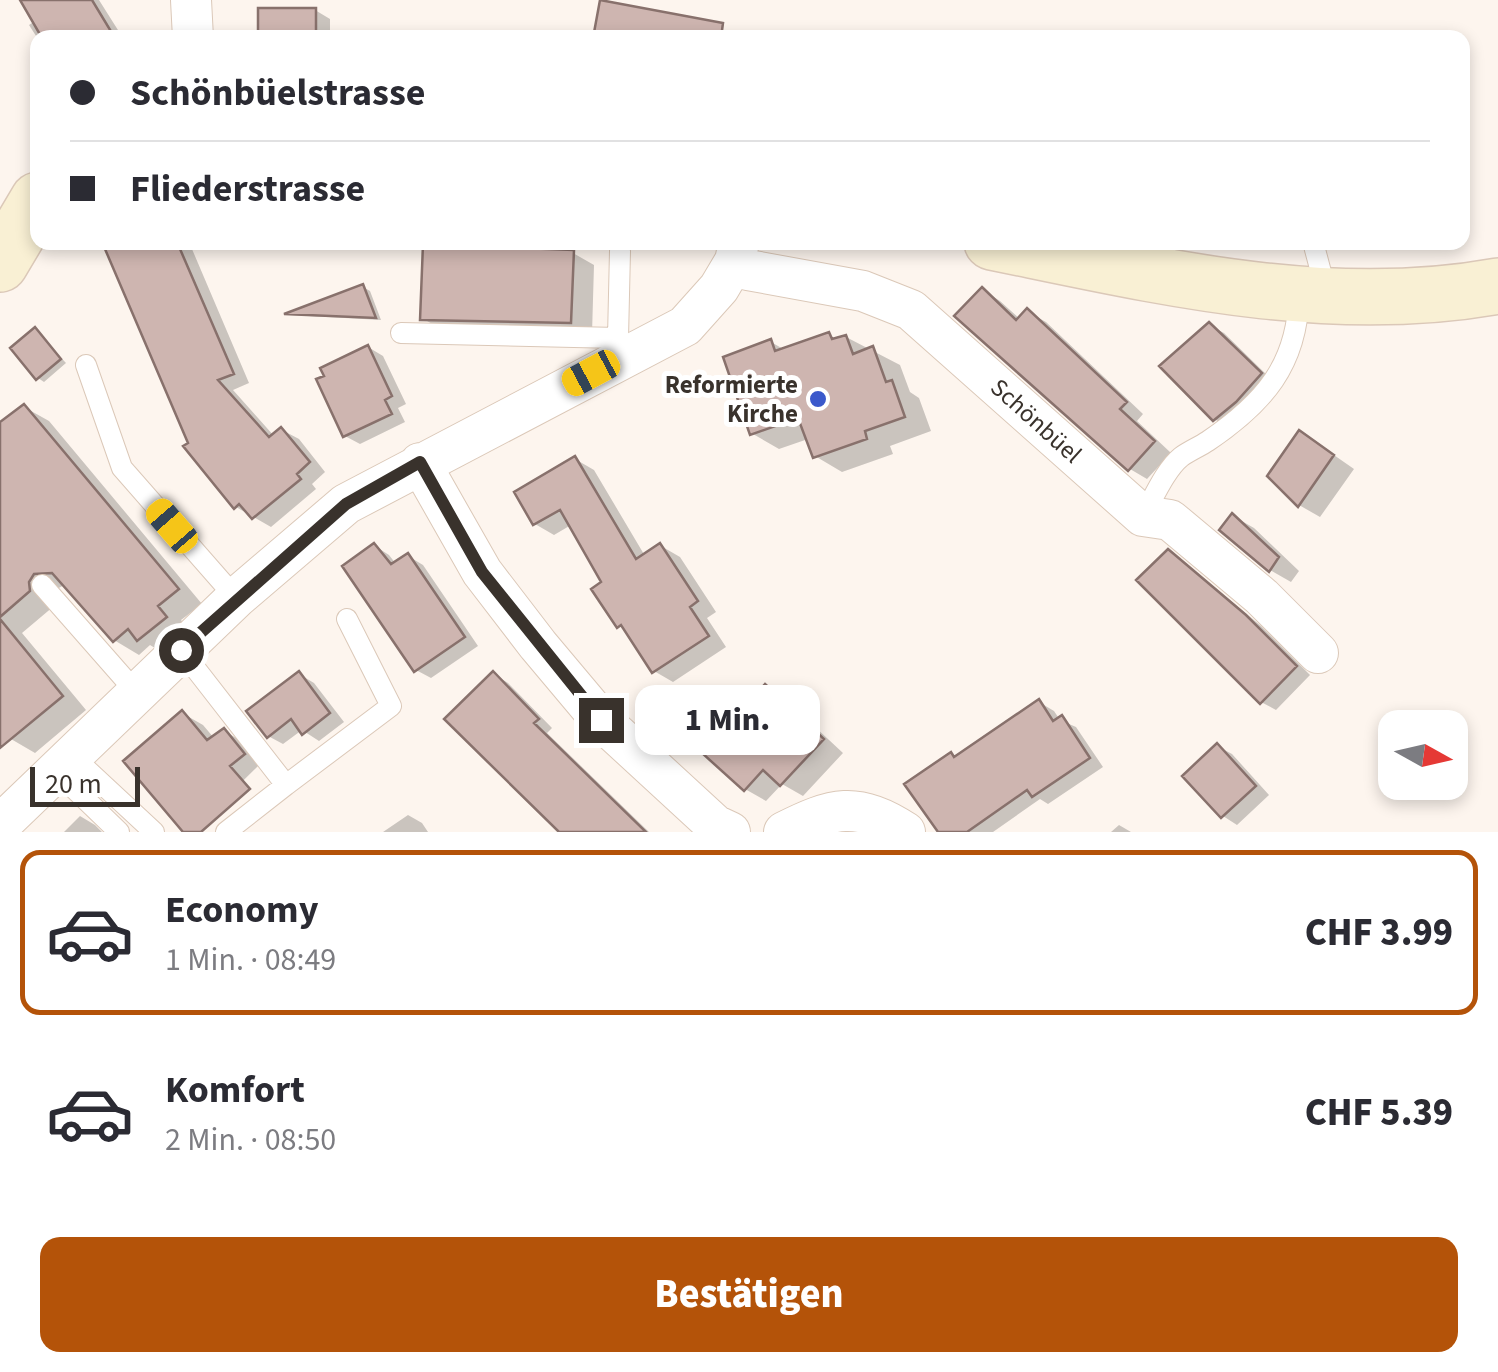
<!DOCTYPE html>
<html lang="de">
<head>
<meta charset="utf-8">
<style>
	:root { --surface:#fff; --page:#f2f2f3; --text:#2b2b33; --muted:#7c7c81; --line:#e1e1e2; --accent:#b45309 }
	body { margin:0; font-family:"Source Sans 3",sans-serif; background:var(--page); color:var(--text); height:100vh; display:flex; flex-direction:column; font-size:38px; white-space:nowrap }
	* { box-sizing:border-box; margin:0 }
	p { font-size:32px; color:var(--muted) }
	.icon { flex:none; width:55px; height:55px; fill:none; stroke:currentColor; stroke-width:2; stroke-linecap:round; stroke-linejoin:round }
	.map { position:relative; height:832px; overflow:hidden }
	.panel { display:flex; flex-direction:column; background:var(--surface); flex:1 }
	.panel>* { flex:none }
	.guide { position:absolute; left:30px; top:30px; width:1440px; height:220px; border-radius:20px; box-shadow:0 5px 15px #0003; display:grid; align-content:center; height:220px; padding:0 40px; background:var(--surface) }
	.needle { width:65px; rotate:98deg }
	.buttons { position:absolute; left:1378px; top:710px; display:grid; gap:20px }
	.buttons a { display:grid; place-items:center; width:90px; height:90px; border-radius:20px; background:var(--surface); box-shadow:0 5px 15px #0003; font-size:50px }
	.scale { position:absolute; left:30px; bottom:25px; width:110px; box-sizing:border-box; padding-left:10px; border:5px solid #39322c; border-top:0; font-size:28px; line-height:35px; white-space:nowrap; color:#39322c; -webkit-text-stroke:8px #fff; paint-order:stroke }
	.end { position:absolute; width:45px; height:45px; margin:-22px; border:12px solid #39322c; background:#fff; box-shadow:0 0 0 5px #fff }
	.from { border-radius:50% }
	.bubble { position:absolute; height:70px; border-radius:20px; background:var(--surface); box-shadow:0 5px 15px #0003; font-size:32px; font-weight:800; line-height:70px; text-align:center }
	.car { position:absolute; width:30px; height:60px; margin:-30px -15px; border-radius:12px; box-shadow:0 0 8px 2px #0007; background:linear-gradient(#f5c518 24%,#345 0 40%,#f5c518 0 76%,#345 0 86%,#f5c518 0) }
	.guide b { display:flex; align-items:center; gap:35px; height:95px; font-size:38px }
	.guide b+b { border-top:2px solid var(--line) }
	.guide i { width:25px; height:25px; background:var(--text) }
	ul { padding:18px 0 0; list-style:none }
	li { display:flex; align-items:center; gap:30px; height:165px; margin:0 20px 15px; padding:0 20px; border:5px solid transparent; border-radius:20px }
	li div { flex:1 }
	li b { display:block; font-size:38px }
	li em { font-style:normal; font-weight:800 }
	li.active { border-color:var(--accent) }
	li>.icon { width:90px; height:90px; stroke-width:1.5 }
	.cta { display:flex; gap:20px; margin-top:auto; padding:20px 40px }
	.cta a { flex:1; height:115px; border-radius:20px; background:var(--accent); color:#fff; font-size:40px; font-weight:800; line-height:115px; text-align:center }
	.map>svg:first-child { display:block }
</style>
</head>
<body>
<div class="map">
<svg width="1498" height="832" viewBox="0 0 1498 832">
	<rect width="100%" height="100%" fill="#fdf5ee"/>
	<path fill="#0003" d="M28 0H99L123 38 38 39 29 25 35 21Z
		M315 10 330 19V38H261Z
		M395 31 425 38H394Z
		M104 242H189L249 383 233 390 274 436 282 430 299 439 325 472 312 484 316 489 271 527 236 507 187 447 191 443Z
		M275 242H310L285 248Z
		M1115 242H1206V246L1193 243 1171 253Z
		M573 253 594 265 592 334 444 331 422 318Z
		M363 287 370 291 381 320 290 315Z
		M983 290 1000 301 1020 319 1028 312 1046 322 1143 414 1137 421 1171 453 1147 479 1130 469Z
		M1209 325 1224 333 1275 383 1229 427 1214 419Z
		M35 330 66 363 44 382 38 378Z
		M829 335 838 340 846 337 900 365 910 392 919 398 931 431 890 446 893 454 842 472 815 456 808 439 779 449 753 434 771 342 785 350Z
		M368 347 383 356 406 404 398 408 405 422 360 444 345 436Z
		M24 407 49 421 202 604 181 620 190 631 163 653 150 645 139 655 114 640 66 584 57 589 54 606 22 633 86 710 35 753 11 739 0 726V425Z
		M1321 446 1354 469 1320 517 1299 505Z
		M575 459 594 470 645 556 661 546 680 557 716 612 707 618 726 647 673 682 654 671 628 631 619 626 604 583 571 525 554 535 535 524Z
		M1233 516 1254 528 1299 571 1291 582 1270 570Z
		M375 546 389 555 396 564 408 556 423 565 478 646 431 678 416 670Z
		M1168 552 1183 561 1261 626 1310 675 1276 710 1261 702Z
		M299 674 314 683 344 722 319 741 302 730 283 744 268 736Z
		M494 674 508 683 552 728 547 733 649 832H563Z
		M765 688 786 700 843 753 803 796 782 784 766 801 745 789Z
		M1039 702 1054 711 1060 720 1076 727 1103 767 1048 804 1040 799 993 832H941L951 755 957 758Z
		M182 713 203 725 214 738 224 731 245 743 261 763 194 829Z
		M1217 746 1232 754 1269 795 1237 825 1223 816 1185 776Z
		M408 815 422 823 428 832H383Z
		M80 816 95 825 102 832H64Z
		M1119 825 1131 832H1111Z"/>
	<path fill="#ceb5b0" stroke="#88716c" stroke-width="2.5" d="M20 0H92L115 38H42Z
		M600 0 723 23 721 38H593Z
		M258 8H316V38H258Z
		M102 242H177L234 374 218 380 269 437 281 427 310 462 297 474 301 479 252 519 239 504 234 509 183 446 188 443Z
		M423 244 574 250 571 323 420 320Z
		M363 284 376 318 284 314Z
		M982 287 1016 320 1027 308 1127 402 1120 409 1155 441 1128 471 954 316Z
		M1209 322 1262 373 1236 402 1213 421 1159 366Z
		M35 327 61 359 36 380 10 348Z
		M829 332 832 339 846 335 853 354 873 346 886 382 892 380 905 417 865 431 867 439 813 458 798 418 750 435 723 357 771 339 775 351Z
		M368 345 392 396 385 400 392 414 343 437 316 379 324 376 320 368Z
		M24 404 179 589 158 606 167 617 137 641 128 629 113 642 52 573 34 574 29 582 30 591 0 617V422Z
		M1299 430 1334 455 1298 507 1267 476Z
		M575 456 636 559 660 543 698 601 690 607 709 636 652 673 621 625 617 628 591 589 601 582 560 510 533 525 514 492Z
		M1232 513 1279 557 1269 572 1219 530Z
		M374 543 391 564 408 553 465 637 414 672 342 566Z
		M1168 549 1246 615 1297 666 1260 704 1136 580Z
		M0 619 63 696 0 748Z
		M299 671 330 713 302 735 291 719 267 738 246 711Z
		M493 671 539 719 534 723 646 832H559L444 719Z
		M765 684 824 739 780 786 763 770 744 791 702 753Z
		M1039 699 1053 721 1062 715 1090 758 1032 797 1027 790 967 832H938L904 784 951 752 954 757Z
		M182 710 207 740 224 728 245 754 230 766 250 789 201 832H183L123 761Z
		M1217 743 1256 786 1221 818 1182 776Z"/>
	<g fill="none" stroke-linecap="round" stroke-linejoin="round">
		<g stroke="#dbc8b8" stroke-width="22">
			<path id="lane" d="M1313 242 1322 276 1321 295
				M1139 262 1142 255 1170 242
				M401 333 618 338 625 355
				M618 338 620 251
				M86 365 122 468 236 598
				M1143 516C1153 499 1165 470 1181 457 1189 451 1199 447 1208 441 1264 403 1297 365 1299 296
				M42 585 136 692
				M181 650 286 785 391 706 347 619
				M70 754 154 832
				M55 770 119 832
				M226 832 286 785"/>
		</g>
		<g stroke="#dbc8b8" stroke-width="42">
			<path id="street" d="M191 0 193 38
				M739 242 735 261 748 270 863 291 911 310 1143 516 1170 520 1262 597 1318 653
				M420 463 482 572 538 645 601 720 715 825 730 832
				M0 825 236 598 346 504 685 326 719 288 735 261
				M784 832C832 808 857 800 905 832"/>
		</g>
		<g stroke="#dbc8b8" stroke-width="58">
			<path id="secondary" d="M992 242C1158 276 1327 317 1498 286
				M0 264 38 200"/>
		</g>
		<use href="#lane" stroke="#fff" stroke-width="20"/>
		<use href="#street" stroke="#fff" stroke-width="40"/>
		<use href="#secondary" stroke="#f9f0d4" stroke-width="55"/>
	</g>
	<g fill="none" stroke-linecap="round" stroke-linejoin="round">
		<path stroke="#39322c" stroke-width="12" d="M181 650 346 504 420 462 482 572 601 720"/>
	</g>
	<circle fill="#3b59cb" stroke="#fff" stroke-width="4" cx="818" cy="399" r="10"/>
	<g text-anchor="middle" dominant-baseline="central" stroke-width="10" stroke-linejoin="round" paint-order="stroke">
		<g font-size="25" font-weight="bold" fill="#39322c" stroke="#fff" text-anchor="end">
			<text x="798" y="385">Reformierte<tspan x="798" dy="29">Kirche</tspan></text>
		</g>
		<g font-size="25" fill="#39322c" stroke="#fff">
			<text transform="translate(1036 421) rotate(42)">Schönbüel</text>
		</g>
	</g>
</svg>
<div class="buttons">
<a><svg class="needle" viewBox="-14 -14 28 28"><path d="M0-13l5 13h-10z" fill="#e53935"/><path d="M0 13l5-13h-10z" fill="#7c7c81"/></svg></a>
</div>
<div class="scale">20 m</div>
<i class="end from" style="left:181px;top:650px"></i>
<i class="end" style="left:601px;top:720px"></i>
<div class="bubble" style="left:635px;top:685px;width:185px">1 Min.</div>
<i class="car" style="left:591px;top:373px;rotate:242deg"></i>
<i class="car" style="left:172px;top:526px;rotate:319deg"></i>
<div class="guide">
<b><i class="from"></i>Schönbüelstrasse</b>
<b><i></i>Fliederstrasse</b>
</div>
</div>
<section class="panel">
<ul>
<li class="active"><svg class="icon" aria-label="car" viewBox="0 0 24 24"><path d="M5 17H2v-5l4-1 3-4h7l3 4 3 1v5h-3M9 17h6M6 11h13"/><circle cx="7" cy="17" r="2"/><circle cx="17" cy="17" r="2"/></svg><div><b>Economy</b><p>1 Min. · 08:49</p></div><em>CHF 3.99</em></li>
<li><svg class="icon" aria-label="car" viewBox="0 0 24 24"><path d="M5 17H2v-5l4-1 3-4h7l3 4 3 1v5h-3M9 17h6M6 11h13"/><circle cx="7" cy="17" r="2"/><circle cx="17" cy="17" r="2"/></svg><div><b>Komfort</b><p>2 Min. · 08:50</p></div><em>CHF 5.39</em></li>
</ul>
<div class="cta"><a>Bestätigen</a></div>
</section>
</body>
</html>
